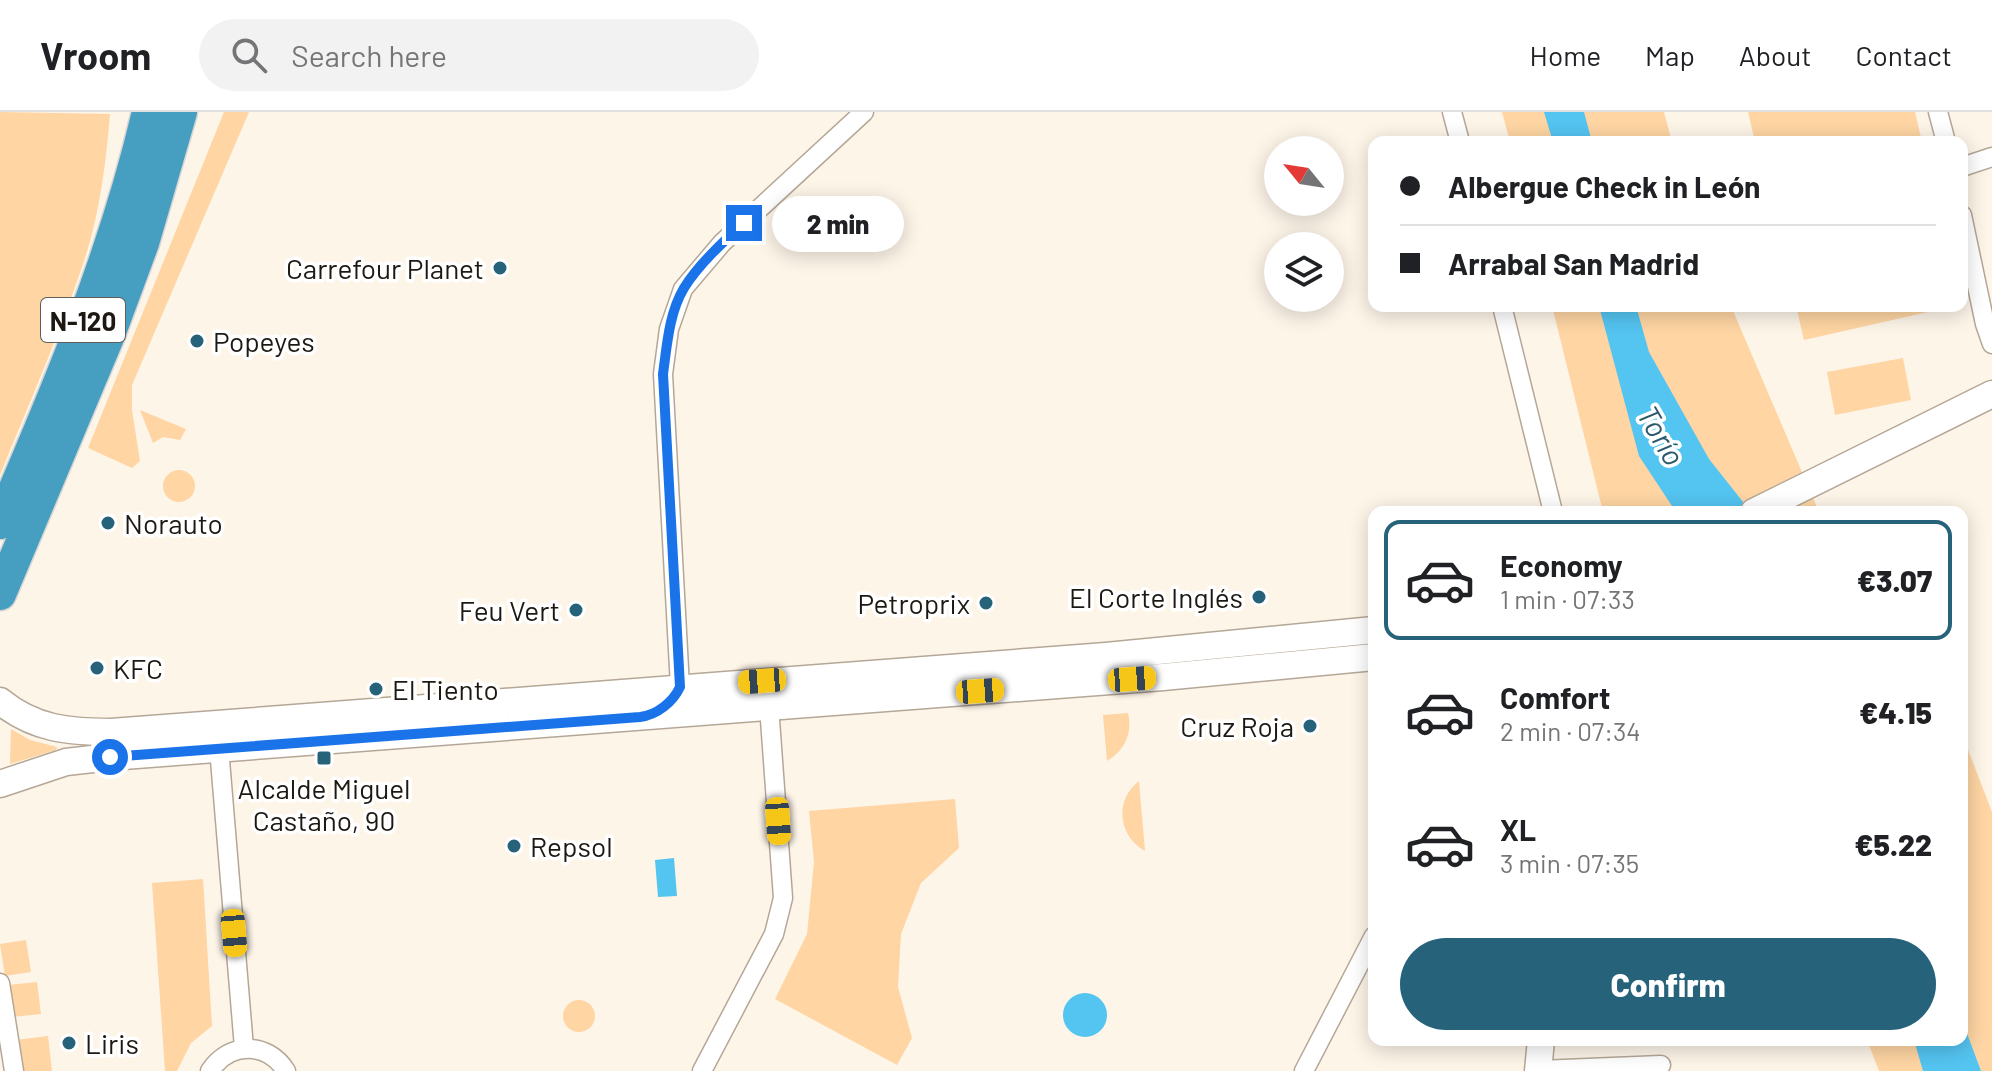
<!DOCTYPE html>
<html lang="en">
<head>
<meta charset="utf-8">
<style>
	:root { --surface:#fff; --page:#f2f2f2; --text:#202124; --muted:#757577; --line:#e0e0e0; --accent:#26627a }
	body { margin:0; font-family:Barlow,sans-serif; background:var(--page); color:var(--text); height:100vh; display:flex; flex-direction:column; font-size:30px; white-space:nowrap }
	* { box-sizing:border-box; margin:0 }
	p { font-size:26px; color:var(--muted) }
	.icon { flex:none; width:44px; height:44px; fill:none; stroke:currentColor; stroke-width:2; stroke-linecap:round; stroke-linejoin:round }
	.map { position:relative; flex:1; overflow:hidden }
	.sheet { position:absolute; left:1368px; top:394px; width:600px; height:540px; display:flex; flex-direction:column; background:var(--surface); border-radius:16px; box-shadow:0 4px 20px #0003 }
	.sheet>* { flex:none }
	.banner { position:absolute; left:1368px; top:24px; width:600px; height:176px; border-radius:16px; box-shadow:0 4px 20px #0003; display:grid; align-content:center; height:176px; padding:0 32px; background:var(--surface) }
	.needle { width:52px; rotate:300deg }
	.tools { position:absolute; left:1264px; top:24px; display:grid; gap:16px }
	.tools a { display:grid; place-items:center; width:80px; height:80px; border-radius:50%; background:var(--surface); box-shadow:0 4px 20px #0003; font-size:40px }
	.end { position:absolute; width:36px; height:36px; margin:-18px; border:10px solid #1a73e8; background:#fff; box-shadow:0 0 0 4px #fff }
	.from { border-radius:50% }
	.bubble { position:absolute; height:56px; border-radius:28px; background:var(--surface); box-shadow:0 4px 20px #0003; font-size:26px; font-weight:800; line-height:56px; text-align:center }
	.car { position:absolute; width:24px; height:48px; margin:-24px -12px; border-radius:10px; box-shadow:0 0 6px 2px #0007; background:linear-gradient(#f5c518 24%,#345 0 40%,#f5c518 0 76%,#345 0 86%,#f5c518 0) }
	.banner b { display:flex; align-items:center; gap:28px; height:76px; font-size:30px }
	.banner b+b { border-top:2px solid var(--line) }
	.banner i { width:20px; height:20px; background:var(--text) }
	ul { padding:14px 0 0; list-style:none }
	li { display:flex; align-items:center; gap:24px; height:120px; margin:0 16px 12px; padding:0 16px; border:4px solid transparent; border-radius:16px }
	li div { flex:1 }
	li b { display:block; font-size:30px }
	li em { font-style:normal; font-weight:800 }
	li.on { border-color:var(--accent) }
	li>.icon { width:72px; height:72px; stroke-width:1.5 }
	.primary-button { display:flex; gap:16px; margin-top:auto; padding:16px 32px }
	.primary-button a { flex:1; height:92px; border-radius:48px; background:var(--accent); color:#fff; font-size:32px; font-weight:800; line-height:92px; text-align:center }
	header { display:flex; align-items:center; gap:48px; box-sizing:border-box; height:112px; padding:0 40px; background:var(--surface); border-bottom:2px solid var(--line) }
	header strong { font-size:38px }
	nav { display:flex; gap:44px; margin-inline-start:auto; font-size:28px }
	.search { width:560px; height:72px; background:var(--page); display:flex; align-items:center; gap:20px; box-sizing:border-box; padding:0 28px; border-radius:44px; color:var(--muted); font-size:30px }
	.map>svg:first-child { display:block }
</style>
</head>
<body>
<header>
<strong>Vroom</strong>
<div class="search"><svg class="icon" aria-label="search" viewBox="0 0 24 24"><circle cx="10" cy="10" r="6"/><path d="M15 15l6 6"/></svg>Search here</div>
<nav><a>Home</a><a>Map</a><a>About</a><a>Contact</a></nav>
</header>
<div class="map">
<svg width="1992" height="959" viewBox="0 0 1992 959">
	<rect width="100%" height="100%" fill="#fef5e9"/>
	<path fill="#fed5a3" d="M0 0 110 2C106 50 100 100 85 146 61 220 29 291 0 363Z
		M224 0H249L132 273V298L140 349 132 356 88 336Z
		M1502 0H1664L1672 30H1510Z
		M1748 0H1915L1922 30H1755Z
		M1552 194H1731L1819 400H1603Z
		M1796 194H1927L1928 200 1804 228Z
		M1903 246 1911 288 1835 303 1827 260Z
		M140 298 186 317 180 328 163 325 153 331Z
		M163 374a16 16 0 1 1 32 0a16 16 0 1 1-32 0Z
		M1128 601C1133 622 1124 639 1107 649L1103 603Z
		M11 617 30 628 57 635 56 638 10 652Z
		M1962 622 1992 700V959H1879L1867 928H1962Z
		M1139 669 1145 739C1118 724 1114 688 1139 669Z
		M955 687 959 736 921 771 901 822 898 875 912 926 897 953 775 887 807 822 814 750 809 699Z
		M203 767 212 914 191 931 177 959H165L152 771Z
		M26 828 31 860 5 864 0 832Z
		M37 870 41 902 12 905 8 873Z
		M563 904a16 16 0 1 1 32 0a16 16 0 1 1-32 0Z
		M48 924 52 959H19L15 928Z"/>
	<path fill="#54c4f1" d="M1544 0H1584L1592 30H1553Z
		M1599 194H1636L1649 240 1709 347 1751 400H1676L1639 344Z
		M674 746 677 784 658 785 655 748Z
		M1063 903a22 22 0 1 1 44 0a22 22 0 1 1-44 0Z
		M1962 908 1981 959H1923L1914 928H1962Z"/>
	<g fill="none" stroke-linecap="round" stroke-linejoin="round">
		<g stroke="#b5a796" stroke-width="21">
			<path id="street" d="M1452 0 1460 30
				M1938 0 1946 30
				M1962 55 1992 45
				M1962 103 1985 212 1992 232
				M1502 194 1553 400
				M680 575 663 262 669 217 683 177 722 131 864 0
				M219 636 244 936
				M0 871 14 959
				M1539 958 1661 953
				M210 959C229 930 267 929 286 959
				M702 959 774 822 783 786 769 594 775 585
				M1304 959 1374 824"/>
		</g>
		<g stroke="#b5a796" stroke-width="29">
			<path id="secondary" d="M1754 400 1992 282
				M0 589C34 617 69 620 111 620L1106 544 1374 518
				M0 672 66 650 110 645 1163 565 1374 545
				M1538 959 1541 928"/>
		</g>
		<g stroke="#d6d5d4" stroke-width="35">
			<path id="highway" d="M0 411C58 277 115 142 148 0
				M0 482 109 223 143 131 181 0"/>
		</g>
		<use href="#street" stroke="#fff" stroke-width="18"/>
		<use href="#secondary" stroke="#fff" stroke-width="26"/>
		<use href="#highway" stroke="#469ec1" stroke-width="32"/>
	</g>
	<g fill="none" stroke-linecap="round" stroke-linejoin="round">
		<path stroke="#1a73e8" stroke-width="10" d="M110 645 640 605C657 603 673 590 680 575L663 262C667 233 669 201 684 176 699 152 723 130 744 111"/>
	</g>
	<g fill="#26627a" stroke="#fff" stroke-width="3">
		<circle cx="500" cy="156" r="8"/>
		<circle cx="197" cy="229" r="8"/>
		<circle cx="108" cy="411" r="8"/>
		<circle cx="1259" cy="485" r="8"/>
		<circle cx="986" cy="491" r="8"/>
		<circle cx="576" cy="498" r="8"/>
		<circle cx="97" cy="556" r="8"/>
		<circle cx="376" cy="577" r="8"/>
		<circle cx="1310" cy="614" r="8"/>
		<rect x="316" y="638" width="16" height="16" rx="4"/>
		<circle cx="514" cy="734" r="8"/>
		<circle cx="69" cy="931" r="8"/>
	</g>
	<g text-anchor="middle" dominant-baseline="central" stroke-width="7" stroke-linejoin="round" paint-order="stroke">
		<rect fill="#fff" stroke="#615d58" stroke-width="2" x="41" y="186" width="84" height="44" rx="6"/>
		<g font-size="26" font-weight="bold" fill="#1d1811">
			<text x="83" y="208">N-120</text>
		</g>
		<g font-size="28" fill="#1d1811" stroke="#fff" text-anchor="start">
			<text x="484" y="156" text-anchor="end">Carrefour Planet</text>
			<text x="213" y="229">Popeyes</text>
			<text x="124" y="411">Norauto</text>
			<text x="1243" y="485" text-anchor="end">El Corte Inglés</text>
			<text x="970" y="491" text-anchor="end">Petroprix</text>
			<text x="560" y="498" text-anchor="end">Feu Vert</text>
			<text x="113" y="556">KFC</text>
			<text x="392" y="577">El Tiento</text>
			<text x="1294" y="614" text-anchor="end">Cruz Roja</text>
			<text x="324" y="676" text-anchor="middle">Alcalde Miguel<tspan x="324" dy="32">Castaño, 90</tspan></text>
			<text x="530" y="734">Repsol</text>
			<text x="85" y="931">Liris</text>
		</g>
		<g font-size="30" font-style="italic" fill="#2c5a6d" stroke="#fff">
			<text transform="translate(1662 323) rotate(60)">Torío</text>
		</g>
	</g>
</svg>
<div class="tools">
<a><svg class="needle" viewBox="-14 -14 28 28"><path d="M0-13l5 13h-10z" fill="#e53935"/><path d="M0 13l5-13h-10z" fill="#757577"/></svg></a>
<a><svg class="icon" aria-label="layers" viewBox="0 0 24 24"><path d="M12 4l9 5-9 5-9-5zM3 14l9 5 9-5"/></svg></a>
</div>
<i class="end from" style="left:110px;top:645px"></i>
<i class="end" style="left:744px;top:111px"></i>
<div class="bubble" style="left:772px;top:84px;width:132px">2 min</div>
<i class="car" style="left:1132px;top:567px;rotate:86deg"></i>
<i class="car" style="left:762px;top:569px;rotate:266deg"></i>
<i class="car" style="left:980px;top:579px;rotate:86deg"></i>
<i class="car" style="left:778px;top:709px;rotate:176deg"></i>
<i class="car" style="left:234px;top:821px;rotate:175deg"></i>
<div class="banner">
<b><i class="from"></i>Albergue Check in León</b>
<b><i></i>Arrabal San Madrid</b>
</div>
<section class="sheet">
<ul>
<li class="on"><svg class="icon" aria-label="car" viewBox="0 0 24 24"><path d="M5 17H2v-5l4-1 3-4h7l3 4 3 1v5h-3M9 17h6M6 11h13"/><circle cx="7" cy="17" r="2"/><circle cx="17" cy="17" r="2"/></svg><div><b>Economy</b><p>1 min · 07:33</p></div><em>€3.07</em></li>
<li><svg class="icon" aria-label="car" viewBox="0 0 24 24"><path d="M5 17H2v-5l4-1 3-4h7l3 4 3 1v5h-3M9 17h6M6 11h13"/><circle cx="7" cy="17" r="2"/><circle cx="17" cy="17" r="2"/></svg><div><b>Comfort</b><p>2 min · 07:34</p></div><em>€4.15</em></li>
<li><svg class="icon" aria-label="car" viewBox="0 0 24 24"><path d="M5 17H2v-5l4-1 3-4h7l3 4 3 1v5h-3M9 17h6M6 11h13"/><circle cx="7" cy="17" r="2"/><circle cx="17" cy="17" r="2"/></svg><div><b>XL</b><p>3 min · 07:35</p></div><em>€5.22</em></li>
</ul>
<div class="primary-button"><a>Confirm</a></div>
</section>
</div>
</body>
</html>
